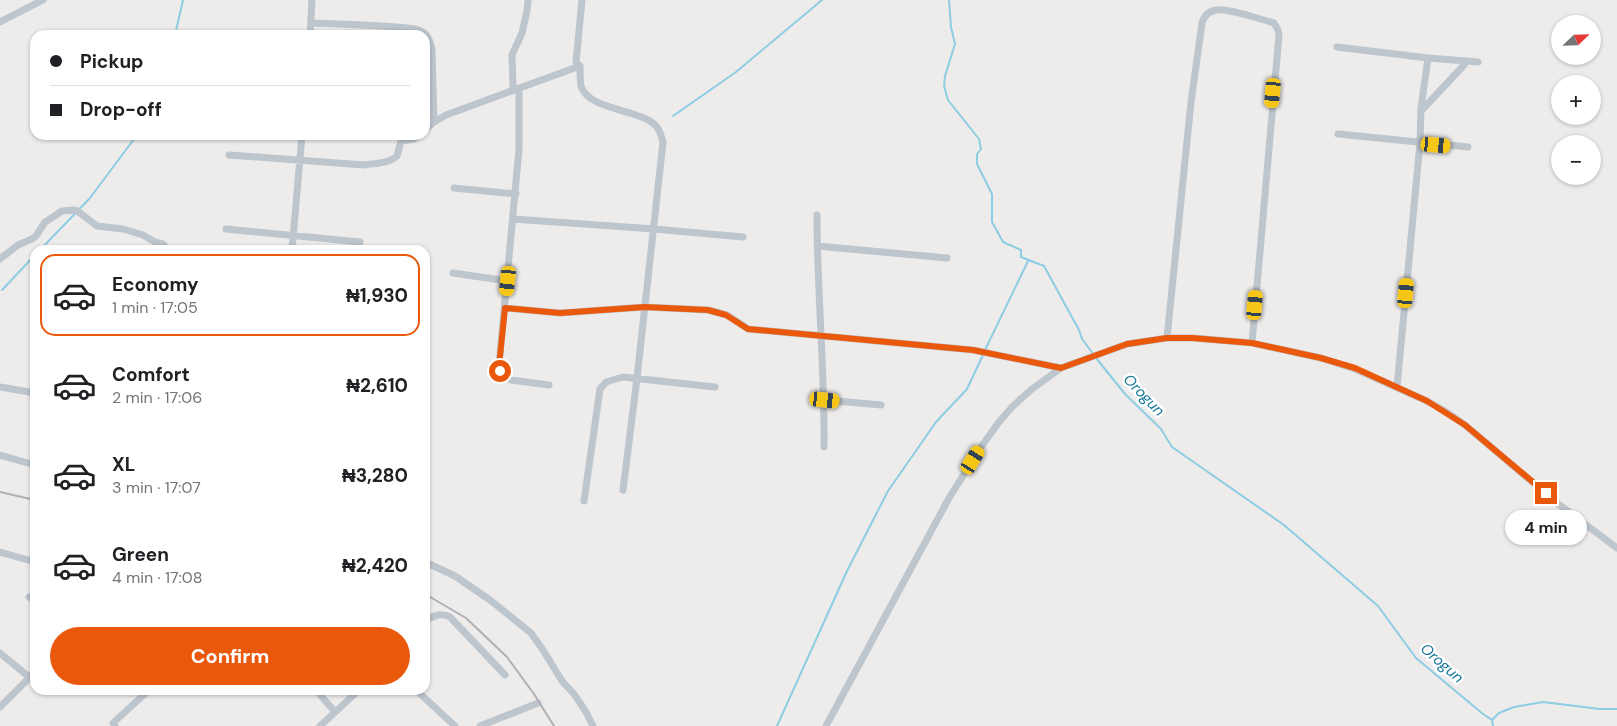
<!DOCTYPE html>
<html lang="en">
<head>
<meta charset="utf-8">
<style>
	:root { --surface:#fff; --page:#f2f2f2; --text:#202124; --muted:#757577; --line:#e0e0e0; --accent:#ea580c }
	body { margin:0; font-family:"DM Sans",sans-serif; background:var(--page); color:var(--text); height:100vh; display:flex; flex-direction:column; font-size:19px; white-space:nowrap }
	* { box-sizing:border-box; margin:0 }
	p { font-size:16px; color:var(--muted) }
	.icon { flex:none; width:28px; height:28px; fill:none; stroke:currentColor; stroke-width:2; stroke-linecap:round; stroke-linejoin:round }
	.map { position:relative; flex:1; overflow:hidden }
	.sheet { position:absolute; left:30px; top:245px; width:400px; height:450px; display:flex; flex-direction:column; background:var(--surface); border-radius:15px; box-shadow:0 1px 4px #0004 }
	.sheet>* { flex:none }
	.guide { position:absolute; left:30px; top:30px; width:400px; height:110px; border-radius:15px; box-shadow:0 1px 4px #0004; display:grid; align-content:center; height:110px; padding:0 20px; background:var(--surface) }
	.needle { width:32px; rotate:67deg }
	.controls { position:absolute; left:1551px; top:15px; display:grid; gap:10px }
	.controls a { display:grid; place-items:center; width:50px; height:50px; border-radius:50%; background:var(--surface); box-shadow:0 1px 4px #0004; font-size:25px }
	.end { position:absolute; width:22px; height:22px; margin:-11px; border:6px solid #ea580c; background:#fff; box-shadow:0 0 0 2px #fff }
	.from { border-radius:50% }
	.bubble { position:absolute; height:35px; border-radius:18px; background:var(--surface); box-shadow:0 1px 4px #0004; font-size:16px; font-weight:700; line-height:35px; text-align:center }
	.car { position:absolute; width:15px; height:30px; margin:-15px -8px; border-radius:6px; box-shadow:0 0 4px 1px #0007; background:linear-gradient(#f5c518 24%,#345 0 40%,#f5c518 0 76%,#345 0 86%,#f5c518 0) }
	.guide b { display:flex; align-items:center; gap:18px; height:48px; font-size:19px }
	.guide b+b { border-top:1px solid var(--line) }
	.guide i { width:12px; height:12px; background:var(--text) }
	ul { padding:9px 0 0; list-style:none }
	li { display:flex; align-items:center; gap:15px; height:82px; margin:0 10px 8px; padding:0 10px; border:2px solid transparent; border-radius:15px }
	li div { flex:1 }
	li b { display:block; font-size:19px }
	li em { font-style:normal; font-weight:700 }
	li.on { border-color:var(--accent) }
	li>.icon { width:45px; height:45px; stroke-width:1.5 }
	.cta { display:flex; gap:10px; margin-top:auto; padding:10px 20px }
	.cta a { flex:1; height:58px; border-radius:30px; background:var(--accent); color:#fff; font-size:20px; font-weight:700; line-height:58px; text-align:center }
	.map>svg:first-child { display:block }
</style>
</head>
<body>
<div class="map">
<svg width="1617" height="726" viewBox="0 0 1617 726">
	<rect width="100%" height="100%" fill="#eeebeb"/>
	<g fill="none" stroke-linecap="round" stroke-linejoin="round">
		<path stroke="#8ccde4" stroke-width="2" d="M949 0 951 27 955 44 945 76 944 86 948 100 979 139 981 149 977 154V164L992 194V222L1003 242 1021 250V257L1044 266 1079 330 1082 339 1094 355
			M175 35 183 0
			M673 116 736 72 822 0
			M40 250 90 198 137 135
			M2 290 35 255
			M985 350 1028 261
			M1096 358 1125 394 1161 429 1172 447 1284 525 1378 606 1416 658 1483 714 1492 720
			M1492 720 1499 713 1514 707 1543 702 1600 709H1617
			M1492 720 1493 726
			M777 726 847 571 888 491 936 422 967 389 983 355"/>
		<path stroke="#bdc5cd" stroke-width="7" d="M528 0 527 11 522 33 512 55 513 87 519 89V149L499 365 504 377 511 380 549 385
			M582 0 576 62 580 66C580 72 580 80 581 86 588 110 639 109 655 125 660 129 661 136 663 142L637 378 623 490
			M0 22 43 0
			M311 23C339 24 368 25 396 27 405 28 416 27 423 32 429 36 430 43 432 49L434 122
			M310 35 312 0
			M1337 47 1428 58 1478 62
			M1421 108 1423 109 1464 65
			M425 130 434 122 446 115 580 66
			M1338 134 1468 147
			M229 155 364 165C375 163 388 164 397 156L401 141 414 139 419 135
			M454 188 516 194
			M817 215C817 293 825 370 824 447
			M513 219 654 229 743 237
			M226 229 360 242
			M817 246 947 258
			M292 250 302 135
			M0 259 18 245 32 239 36 236 45 222 50 219 62 211 75 210 80 213 97 226 123 229 143 235 155 242 163 244 168 250
			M453 273 508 281
			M505 308 560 313 645 307 708 310 727 315 748 329 973 350 1061 368
			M1167 338 1191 102 1202 23C1208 2 1231 11 1247 15 1256 18 1265 20 1274 23L1278 30 1279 35 1252 343
			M0 387 35 393
			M1397 387 1420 143 1421 108 1428 58
			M825 400 881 405
			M0 455 35 465
			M584 501 600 389 606 382 623 377 715 387
			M0 552 35 562
			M425 562 455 576 490 600 531 633 543 650 562 681 574 694 586 712 593 726
			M29 597 35 600
			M425 621C434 616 441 612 450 617L505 675
			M0 653 29 677
			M316 690 335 712
			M416 690 455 726
			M0 707 35 672
			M115 726 113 723 149 690
			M320 726 359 690
			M480 726 538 703
			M826 726 949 498 981 447 999 422 1013 406 1032 389 1061 368 1127 344 1167 338H1193L1252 343 1321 358 1355 369 1427 401 1448 413 1465 425 1557 503 1617 548"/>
		<path stroke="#aeb0b5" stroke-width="2" d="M0 492 35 500
			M425 594 466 618 507 657 534 694 554 726"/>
	</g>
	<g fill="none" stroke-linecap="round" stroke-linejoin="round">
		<path stroke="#ea580c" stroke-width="6" d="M500 371 499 366 505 308 560 313 645 307 708 310 726 315 748 329 973 350 1061 368 1127 344 1167 338H1192L1252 343 1321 358 1355 368 1427 401 1465 425 1546 493"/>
	</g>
	<g text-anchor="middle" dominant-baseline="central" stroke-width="5" stroke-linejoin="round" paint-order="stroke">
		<g font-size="15" font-style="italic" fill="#177799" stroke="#fff">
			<text transform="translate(1144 395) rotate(46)">Orogun</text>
			<text transform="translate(1442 663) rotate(41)">Orogun</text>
		</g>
	</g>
</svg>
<div class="controls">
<a><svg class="needle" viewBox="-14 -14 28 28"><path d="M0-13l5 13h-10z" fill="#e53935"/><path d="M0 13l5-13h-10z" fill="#757577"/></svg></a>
<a>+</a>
<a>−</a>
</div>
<i class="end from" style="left:500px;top:371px"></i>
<i class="end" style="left:1546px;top:493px"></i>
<div class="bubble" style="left:1505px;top:510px;width:82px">4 min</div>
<i class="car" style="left:1273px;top:93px;rotate:185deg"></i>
<i class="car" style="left:1436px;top:145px;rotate:95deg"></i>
<i class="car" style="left:508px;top:281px;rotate:186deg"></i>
<i class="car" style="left:1406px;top:293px;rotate:5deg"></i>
<i class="car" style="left:1255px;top:305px;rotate:5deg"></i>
<i class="car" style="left:825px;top:400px;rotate:96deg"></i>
<i class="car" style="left:973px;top:460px;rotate:32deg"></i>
<div class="guide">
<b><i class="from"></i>Pickup</b>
<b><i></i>Drop-off</b>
</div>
<section class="sheet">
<ul>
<li class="on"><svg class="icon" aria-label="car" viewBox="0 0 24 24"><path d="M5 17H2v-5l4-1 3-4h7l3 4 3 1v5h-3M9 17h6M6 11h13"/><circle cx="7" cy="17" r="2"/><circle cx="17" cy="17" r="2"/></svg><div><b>Economy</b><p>1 min · 17:05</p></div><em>₦1,930</em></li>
<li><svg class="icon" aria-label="car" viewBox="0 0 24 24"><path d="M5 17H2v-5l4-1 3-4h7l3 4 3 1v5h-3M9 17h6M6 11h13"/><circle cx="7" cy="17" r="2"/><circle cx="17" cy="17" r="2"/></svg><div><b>Comfort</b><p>2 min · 17:06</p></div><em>₦2,610</em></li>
<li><svg class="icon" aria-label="car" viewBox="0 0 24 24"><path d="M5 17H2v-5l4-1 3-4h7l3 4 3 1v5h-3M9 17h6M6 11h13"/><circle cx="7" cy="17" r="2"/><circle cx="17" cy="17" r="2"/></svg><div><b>XL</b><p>3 min · 17:07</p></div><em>₦3,280</em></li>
<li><svg class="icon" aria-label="car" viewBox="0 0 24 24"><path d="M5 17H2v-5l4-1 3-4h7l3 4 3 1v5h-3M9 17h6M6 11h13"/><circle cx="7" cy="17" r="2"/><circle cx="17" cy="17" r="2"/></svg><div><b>Green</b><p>4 min · 17:08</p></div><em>₦2,420</em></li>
</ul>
<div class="cta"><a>Confirm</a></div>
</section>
</div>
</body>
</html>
